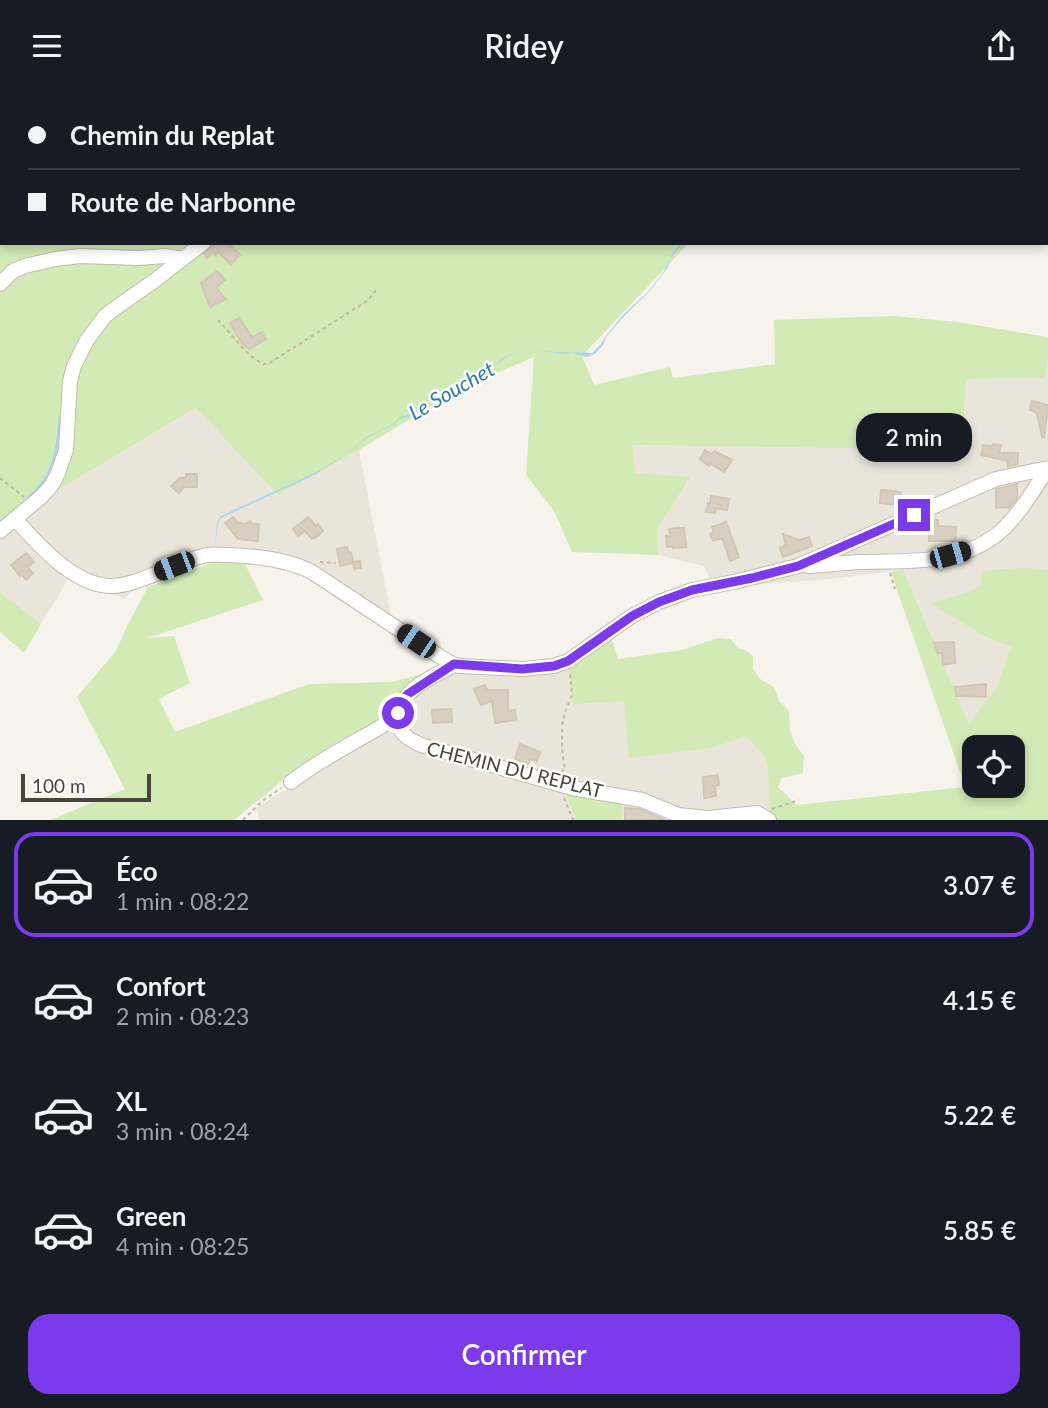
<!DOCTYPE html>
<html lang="fr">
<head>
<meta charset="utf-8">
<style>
	:root { --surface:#171b24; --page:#242831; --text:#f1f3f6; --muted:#9ea1a6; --line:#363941; --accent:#7c3aed }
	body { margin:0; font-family:Lato,sans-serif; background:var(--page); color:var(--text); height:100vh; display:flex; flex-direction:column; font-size:26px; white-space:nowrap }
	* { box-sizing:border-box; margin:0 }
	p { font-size:23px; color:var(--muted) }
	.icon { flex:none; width:38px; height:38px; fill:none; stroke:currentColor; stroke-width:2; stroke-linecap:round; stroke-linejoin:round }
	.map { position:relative; height:729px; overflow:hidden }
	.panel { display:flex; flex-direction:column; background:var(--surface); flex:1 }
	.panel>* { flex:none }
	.banner { position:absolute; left:0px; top:0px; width:1048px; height:154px; box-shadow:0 4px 10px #0003; display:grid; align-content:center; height:154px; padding:0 28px; background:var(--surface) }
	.controls { position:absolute; left:962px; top:644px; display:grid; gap:14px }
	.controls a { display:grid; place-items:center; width:63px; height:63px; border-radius:14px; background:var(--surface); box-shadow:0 4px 10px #0003; font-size:35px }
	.scale { position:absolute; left:21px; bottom:18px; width:130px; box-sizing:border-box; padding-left:7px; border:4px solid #4b4439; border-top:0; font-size:19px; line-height:24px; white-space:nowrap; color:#4b4439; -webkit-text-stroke:5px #fff; paint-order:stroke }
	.end { position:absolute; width:32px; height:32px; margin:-16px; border:9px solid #7c3aed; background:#fff; box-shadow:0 0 0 4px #fff }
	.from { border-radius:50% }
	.bubble { position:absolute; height:49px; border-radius:21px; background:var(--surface); box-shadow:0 4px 10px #0003; font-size:23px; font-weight:600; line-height:49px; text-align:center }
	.car { position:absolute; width:21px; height:42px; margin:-21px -10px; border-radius:9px; box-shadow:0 0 5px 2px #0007; background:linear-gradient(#222 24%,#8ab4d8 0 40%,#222 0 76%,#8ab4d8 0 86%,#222 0) }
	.banner b { display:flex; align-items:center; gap:24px; height:66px; font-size:26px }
	.banner b+b { border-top:2px solid var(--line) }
	.banner i { width:18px; height:18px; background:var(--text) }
	ul { padding:12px 0 0; list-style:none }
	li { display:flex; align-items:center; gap:21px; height:105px; margin:0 14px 10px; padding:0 14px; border:4px solid transparent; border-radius:21px }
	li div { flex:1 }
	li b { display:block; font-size:26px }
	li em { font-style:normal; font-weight:600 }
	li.current { border-color:var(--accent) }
	li>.icon { width:63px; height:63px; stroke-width:1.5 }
	.cta { display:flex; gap:14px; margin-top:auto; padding:14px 28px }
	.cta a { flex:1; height:80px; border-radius:21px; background:var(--accent); color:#fff; font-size:28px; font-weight:600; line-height:80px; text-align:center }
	header { display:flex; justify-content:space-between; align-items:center; height:91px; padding:0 28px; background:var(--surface); font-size:32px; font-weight:600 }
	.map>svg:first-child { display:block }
</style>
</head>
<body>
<header><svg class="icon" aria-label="menu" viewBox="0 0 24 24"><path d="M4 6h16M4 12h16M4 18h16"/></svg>Ridey<svg class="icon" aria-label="share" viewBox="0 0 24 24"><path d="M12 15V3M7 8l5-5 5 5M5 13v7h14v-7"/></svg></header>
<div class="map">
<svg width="1048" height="729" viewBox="0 0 1048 729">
	<rect width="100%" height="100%" fill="#f6f3ec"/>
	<path fill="#eae5da" d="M1048 265V479L1025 476 982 480 981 494 968 501 931 512 984 545 1011 556 998 596 969 634 903 479 831 488 714 497 704 475 658 464 657 438 691 387 635 382 631 354 962 359 966 288 1044 287Z
		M197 317 278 404 359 359 394 540 316 487 249 467 169 472 124 507 96 499 70 485 41 533 0 501V443L58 399Z
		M567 567 624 610 682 660 712 657 746 644 765 666 768 679 770 725 774 729H622V707L562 699 577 729H260L256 717 387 636 448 576 549 572Z"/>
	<path fill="#d2eab5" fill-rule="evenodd" d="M0 0H1048V39L1046 37V2H2V152H691L686 155 582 265 594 294 670 276 673 287 775 273 774 229 894 225 958 231 1048 246V265L1045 287 966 288 962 359 632 354 635 382 691 386 657 438 658 464 572 461 554 420 526 384 534 266 463 296 359 359 278 404 196 317 58 399 0 443Z
		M219 469 245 473 263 509 147 547 174 545 190 592 159 608 175 641 309 593 392 591 448 576 384 628 288 685 234 729H50L125 698 77 606 116 560 128 533 148 496Z
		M1025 476 1048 479V729H774L770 725 768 679 765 666 746 645 712 657 629 667 624 610 573 613 567 567 608 537 618 568 682 559 718 547 730 548 738 557 747 560 753 566V578L760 588 774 596 779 610 789 620 790 639 795 653 804 665 803 682 782 687 778 696 797 714 965 696 891 481 903 479 969 633 997 596 1011 556 984 545 930 512 968 501 981 494V480ZM975 656H1013V695H975Z
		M0 501 41 533 24 562 0 541Z
		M562 698 622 707V729H577Z"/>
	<path fill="#a9d4f2" d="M681 152H683L670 168 668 176 651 199 626 223 606 246 603 254 595 263 586 266 573 262 562 263 533 258 508 265 492 276H485L478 279 473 285 423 313 414 324 399 328 394 333 367 347 332 373 316 383 221 427 218 432 215 457 217 432 221 425 323 378 360 353 365 347 393 333 400 326 412 323 421 314 473 284 477 279 485 275 494 274 506 265 533 258 555 261 592 262 601 253 605 246 624 223 650 199 664 180 672 163Z"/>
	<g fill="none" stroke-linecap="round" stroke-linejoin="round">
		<path stroke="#a9d4f2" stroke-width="2.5" d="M27 408C55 384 57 361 60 327"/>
	</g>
	<path fill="#d8cfc1" stroke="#d3c7b4" stroke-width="2" d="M214 152H227L240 164 231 173 218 161 215 164 213 161 207 167 204 163Z
		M217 180 225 189 216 197 226 208 210 216 201 192Z
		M239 227 252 246 262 241 266 248 249 258 242 252 230 232Z
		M1032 310 1048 314 1044 346H1042L1037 322 1030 319Z
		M993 353 1001 354 999 362H1018V373L1008 376V370L981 364 983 354 992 355Z
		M705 359 711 363 714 360 732 369 724 381 711 373 709 375 700 368Z
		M186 383H197V396H184L179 402 171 395 180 387H186Z
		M1017 393V407L1009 417 1006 416 996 417V398Z
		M881 399 901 401 899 414 880 412Z
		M711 405 729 408 727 419 716 417 715 422 706 421 708 412H710Z
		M233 426 238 432 246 433 250 430 252 433H259L258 450 238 448 225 432Z
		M308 426 316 435 318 433 323 440 315 447 314 446 312 448 305 440 298 445 293 438Z
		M930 429H938V435L956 436 955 450H929Z
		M726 431 739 466 730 470 722 447 713 450 710 443 714 441 712 436Z
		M676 437H684L686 456 673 457V455L667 456 666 445H670L669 438Z
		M783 443 799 449 809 446 812 455 783 466 780 457 786 454Z
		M347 456 348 462 351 461 353 471 360 470 361 477 354 478 353 472 340 475 337 458Z
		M26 462 34 471 27 476 33 482 26 489 22 484 20 485 11 474Z
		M954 551 955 572 943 574 942 562H938L934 552Z
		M986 593V606L956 605 955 596Z
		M485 594 487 599H508V620L515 619 516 629 495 632 492 610 481 614 474 598Z
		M451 618 452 631 433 632 432 619Z
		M520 653 540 661 537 670 530 668 528 673 515 668Z
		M718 684 719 694 715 695 716 705 704 707 703 686Z
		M625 717 639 718 665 729H625Z"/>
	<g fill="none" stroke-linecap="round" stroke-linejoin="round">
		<g stroke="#c2bbae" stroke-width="16">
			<path id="minor" d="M370 0 372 2
				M445 2 447 0
				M0 70H2L0 76
				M0 193 13 180 25 175 55 168 80 165 139 167 165 165 182 168
				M15 428C38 453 72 493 109 495 126 496 150 485 166 479 179 473 193 467 207 464 213 463 221 464 228 464 256 465 286 468 312 481L439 565 454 574 460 575 522 578 554 575 568 570 632 525 659 511 692 499 734 491 798 475 996 388 1048 377
				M0 440 41 406 52 394 58 382 66 359 70 290 74 275 87 249 105 225 114 218 154 190 203 152
				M808 475C826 474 843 472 861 471 908 469 954 475 995 445 1016 429 1034 399 1048 377
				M454 574C433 586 394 601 398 631 400 644 410 649 421 654L572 697 642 709 678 724 708 727 757 722 769 729
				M291 691C324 665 363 648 398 625"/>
		</g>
		<path stroke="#c4b79f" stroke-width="2" stroke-dasharray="3.5 3.5" stroke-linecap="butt" d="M1001 0 1004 2
			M74 2 76 0
			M1046 28 1048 29
			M218 229C232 244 245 263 263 273H268L367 210 378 197
			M0 387 24 406
			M320 471 336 472
			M890 482 895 498
			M561 681 565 678 562 658V635L565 621 572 604 570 582
			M564 707 573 729
			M772 718 799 709
			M243 729 261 711 281 697"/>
		<use href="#minor" stroke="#fff" stroke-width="14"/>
	</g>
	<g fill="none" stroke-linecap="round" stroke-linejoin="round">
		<path stroke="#7c3aed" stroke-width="9" d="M398 622 403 609 408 603 454 573 522 578 554 575 568 570 632 525 659 511 692 499 752 487 798 475 914 424"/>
	</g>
	<g text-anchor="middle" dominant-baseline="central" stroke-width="5" stroke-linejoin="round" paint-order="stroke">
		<g font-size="19" fill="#4b4439" stroke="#fff">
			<text transform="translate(515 678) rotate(14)">CHEMIN DU REPLAT</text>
		</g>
		<g font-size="21" font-style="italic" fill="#2e7ab2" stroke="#fff">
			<text transform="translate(451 299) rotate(-30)">Le Souchet</text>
		</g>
	</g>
</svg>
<div class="controls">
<a><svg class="icon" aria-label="locate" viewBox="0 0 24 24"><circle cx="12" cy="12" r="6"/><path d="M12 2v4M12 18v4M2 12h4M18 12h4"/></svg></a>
</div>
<div class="scale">100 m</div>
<i class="end from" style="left:398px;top:622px"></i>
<i class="end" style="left:914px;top:424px"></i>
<div class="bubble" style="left:856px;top:322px;width:116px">2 min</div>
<i class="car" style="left:950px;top:464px;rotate:74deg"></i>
<i class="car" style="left:174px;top:475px;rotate:249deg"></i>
<i class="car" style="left:416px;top:550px;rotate:304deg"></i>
<div class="banner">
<b><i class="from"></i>Chemin du Replat</b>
<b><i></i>Route de Narbonne</b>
</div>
</div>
<section class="panel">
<ul>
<li class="current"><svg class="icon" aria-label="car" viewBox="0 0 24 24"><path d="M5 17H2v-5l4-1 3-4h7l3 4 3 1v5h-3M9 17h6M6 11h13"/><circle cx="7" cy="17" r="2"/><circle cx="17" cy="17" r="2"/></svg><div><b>Éco</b><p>1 min · 08:22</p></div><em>3.07 €</em></li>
<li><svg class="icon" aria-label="car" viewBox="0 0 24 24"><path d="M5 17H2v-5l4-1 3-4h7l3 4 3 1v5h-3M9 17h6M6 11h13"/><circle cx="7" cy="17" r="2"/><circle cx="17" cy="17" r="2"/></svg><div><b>Confort</b><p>2 min · 08:23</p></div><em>4.15 €</em></li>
<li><svg class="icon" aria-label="car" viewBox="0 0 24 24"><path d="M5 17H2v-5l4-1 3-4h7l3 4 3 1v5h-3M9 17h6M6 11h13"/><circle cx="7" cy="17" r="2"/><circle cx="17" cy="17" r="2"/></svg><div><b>XL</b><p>3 min · 08:24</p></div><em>5.22 €</em></li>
<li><svg class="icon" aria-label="car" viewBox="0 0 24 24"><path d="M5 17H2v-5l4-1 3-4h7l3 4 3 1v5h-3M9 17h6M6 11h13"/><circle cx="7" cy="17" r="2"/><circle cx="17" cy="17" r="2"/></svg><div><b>Green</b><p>4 min · 08:25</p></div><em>5.85 €</em></li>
</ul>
<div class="cta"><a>Confirmer</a></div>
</section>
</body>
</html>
